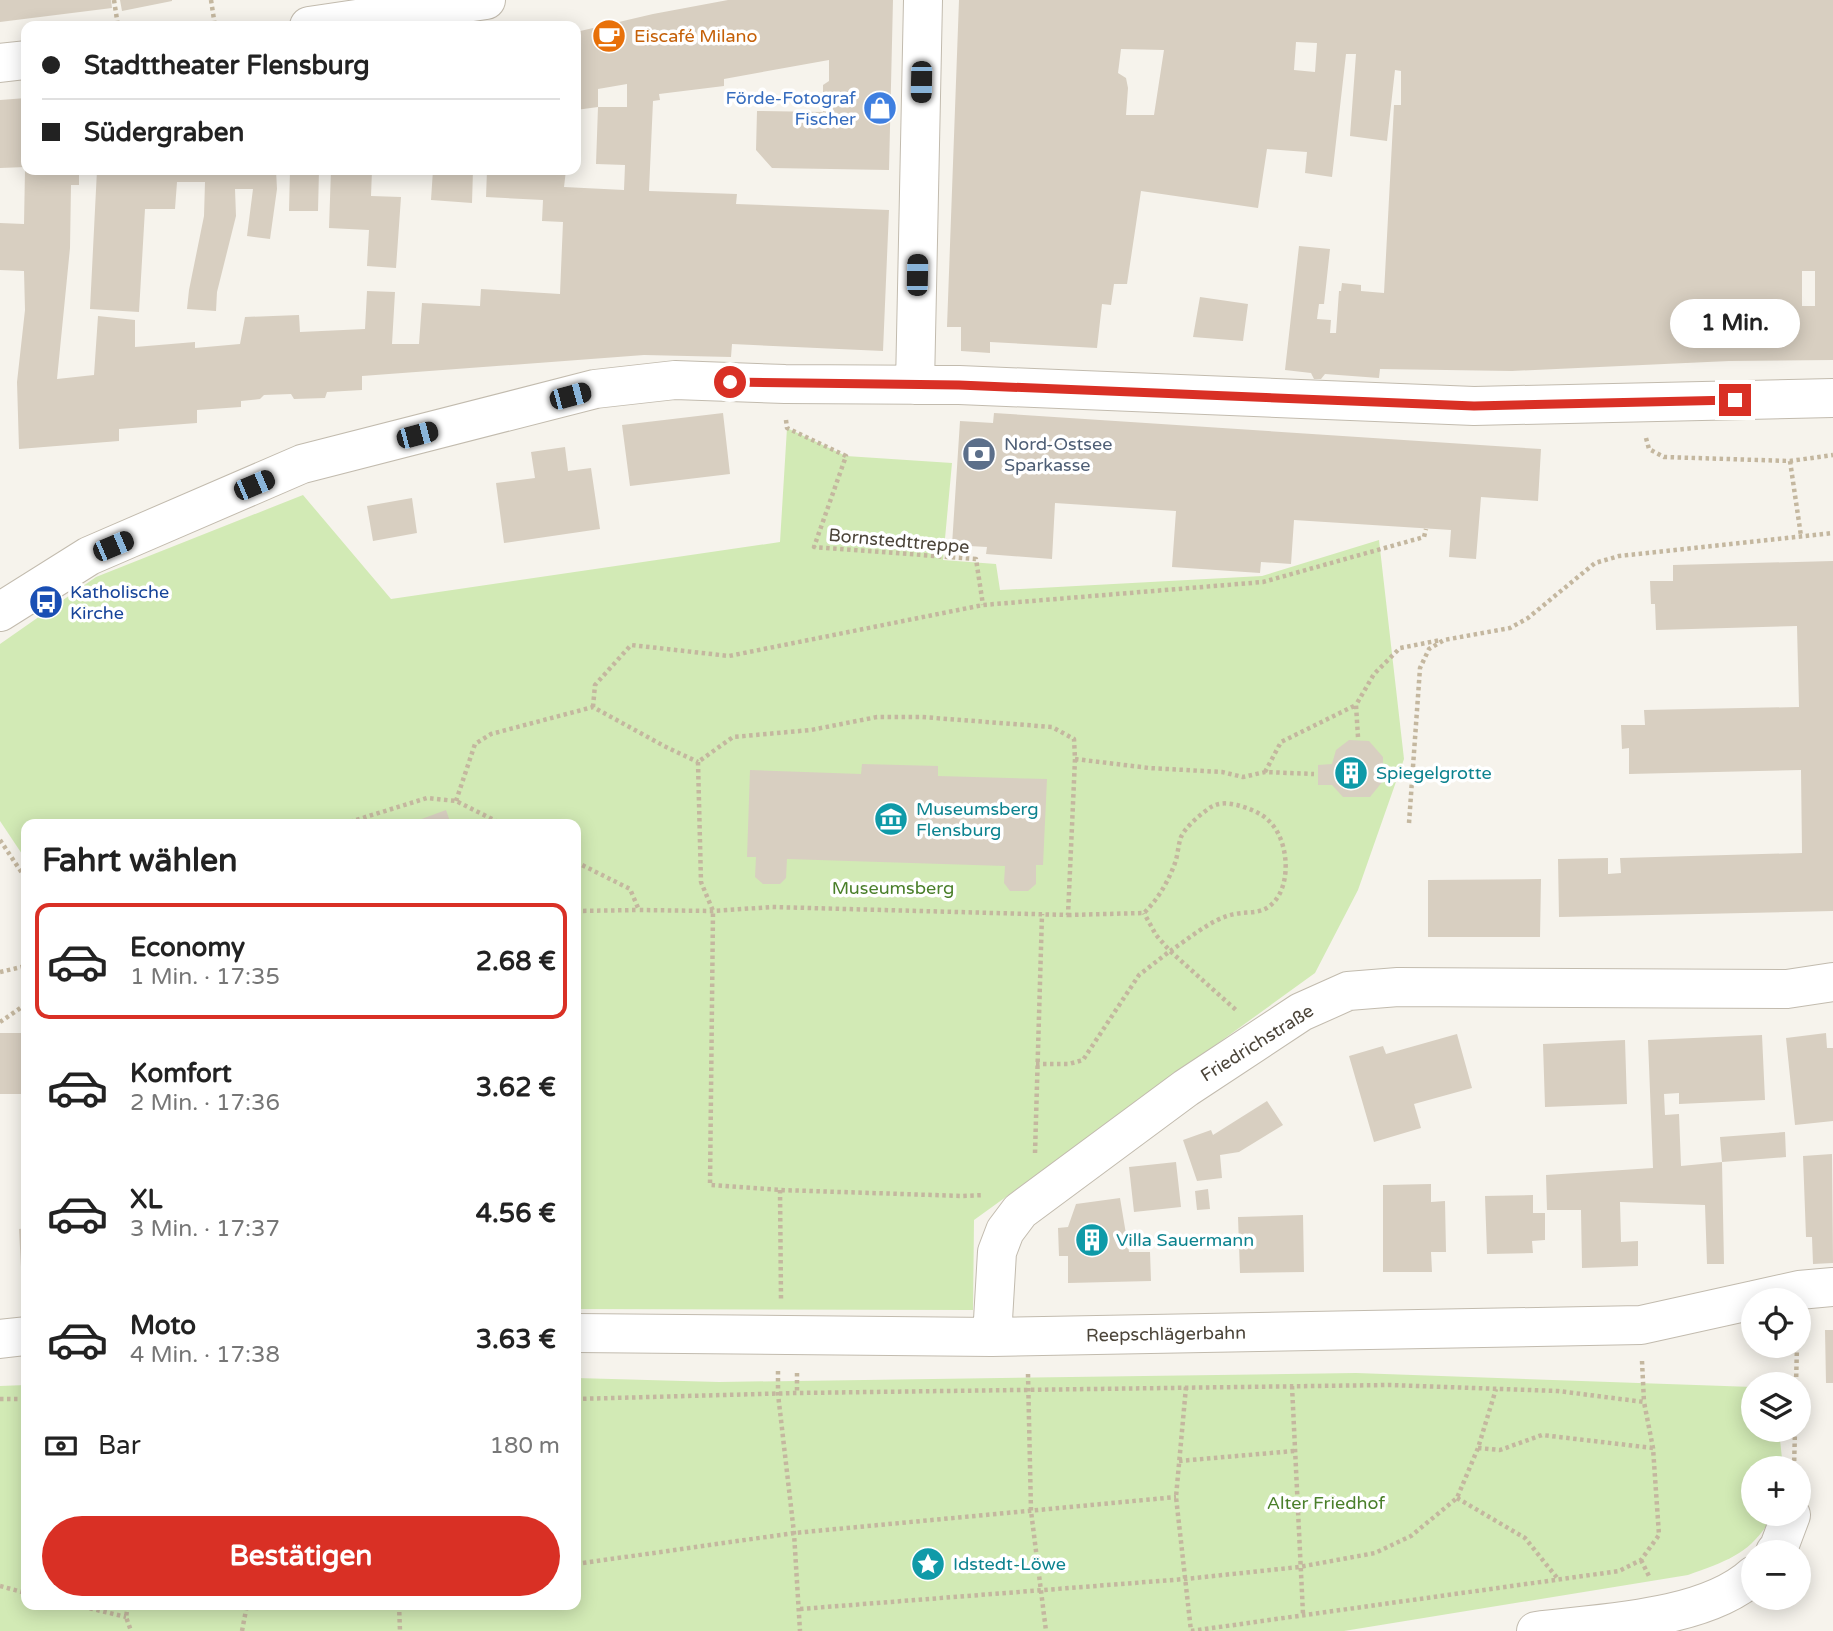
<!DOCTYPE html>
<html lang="de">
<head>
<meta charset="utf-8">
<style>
	:root { --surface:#fff; --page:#f6f6f6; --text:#222; --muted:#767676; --line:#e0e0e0; --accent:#d93025 }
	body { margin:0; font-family:"Varela Round",sans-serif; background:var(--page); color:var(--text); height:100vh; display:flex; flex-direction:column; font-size:26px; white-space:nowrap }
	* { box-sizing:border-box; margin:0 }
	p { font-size:23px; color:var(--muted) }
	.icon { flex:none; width:38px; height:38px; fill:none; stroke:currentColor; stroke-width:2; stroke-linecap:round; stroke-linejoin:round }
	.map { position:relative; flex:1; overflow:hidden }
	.panel { position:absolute; left:21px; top:819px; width:560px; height:791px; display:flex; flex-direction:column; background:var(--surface); border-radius:14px; box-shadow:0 4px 18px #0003 }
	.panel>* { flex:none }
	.guide { position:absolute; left:21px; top:21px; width:560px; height:154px; border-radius:14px; box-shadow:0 4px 18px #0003; display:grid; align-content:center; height:154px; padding:0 21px; background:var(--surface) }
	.buttons { position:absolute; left:1741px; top:1288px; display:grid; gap:14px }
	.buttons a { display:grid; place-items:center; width:70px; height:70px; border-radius:50%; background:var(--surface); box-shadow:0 4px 18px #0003; font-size:35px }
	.end { position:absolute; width:32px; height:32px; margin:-16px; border:9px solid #d93025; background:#fff; box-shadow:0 0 0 4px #fff }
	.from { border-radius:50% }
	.bubble { position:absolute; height:49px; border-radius:24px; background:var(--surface); box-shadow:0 4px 18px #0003; font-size:23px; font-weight:700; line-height:49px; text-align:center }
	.car { position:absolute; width:21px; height:42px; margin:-21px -10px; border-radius:9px; box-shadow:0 0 5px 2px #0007; background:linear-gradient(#222 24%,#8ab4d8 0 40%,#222 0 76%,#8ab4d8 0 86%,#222 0) }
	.guide b { display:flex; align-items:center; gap:24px; height:66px; font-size:26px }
	.guide b+b { border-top:2px solid var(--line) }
	.guide i { width:18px; height:18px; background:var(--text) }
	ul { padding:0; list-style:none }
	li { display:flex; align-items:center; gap:21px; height:116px; margin:0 14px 10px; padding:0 7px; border:4px solid transparent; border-radius:14px }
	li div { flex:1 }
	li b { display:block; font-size:26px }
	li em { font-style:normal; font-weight:700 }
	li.active { border-color:var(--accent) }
	li>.icon { width:63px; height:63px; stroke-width:1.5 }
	h2 { padding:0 21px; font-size:32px; line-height:84px }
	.pay { display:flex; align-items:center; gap:18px; height:77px; padding:0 21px; font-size:26px }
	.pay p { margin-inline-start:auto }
	.button { display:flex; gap:14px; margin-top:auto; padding:14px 21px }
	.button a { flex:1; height:80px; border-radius:42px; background:var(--accent); color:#fff; font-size:28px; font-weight:700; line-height:80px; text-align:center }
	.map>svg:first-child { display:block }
</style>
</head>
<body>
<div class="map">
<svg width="1833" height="1631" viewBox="0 0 1833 1631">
	<rect width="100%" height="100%" fill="#f6f3ec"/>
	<path fill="#d2eab5" d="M787 428 846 456 952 463 943 560 996 564 1000 590 1262 576 1379 540 1404 759 1358 890 1315 973 974 1220 973 1310 576 1309V824H26V860L0 821V644L96 577 303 495 391 599 780 542Z
		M1356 1373 1753 1387 1754 1430H1779L1783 1468H1754V1514H1774C1751 1554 1729 1560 1688 1575L1344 1631H0V1386L26 1385V1605H576V1378L719 1382Z"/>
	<path fill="#d8cfc1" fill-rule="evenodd" d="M0 0H111L112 8 0 22Z
		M120 0H172V1L122 11Z
		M728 0H893L889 170 772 168 756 150 757 111 823 112V85L829 81V60L724 79V86L659 94 660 100 653 101 649 191 737 194 736 204 889 210 883 351 732 344 731 357 644 355 362 376V390L327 392 325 398 294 399 291 394 264 395 260 399 241 401V407L197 410V423L119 429V441L19 449 17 382 25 310 24 271 0 270V223L24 224 25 170H79V185H71L70 248 57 379 94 375 98 316 135 320V347L195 342V348L240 344 245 317 299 315 300 332 365 329 367 291 395 292 392 344H419L422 303 480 306 481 289 560 294 563 222 542 221 543 200 486 197 487 170H566L564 187 624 190 625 165 596 164 598 107H627V84L598 89V107L576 110V32L653 14Z
		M959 0H1833V360L1729 361 1512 371 1380 369 1379 378 1325 374 1321 379H1314L1311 373 1285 370 1299 246 1330 249 1324 304H1319L1317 319 1331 320 1330 333H1336L1339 291H1341L1342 283 1361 285V291L1384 293 1394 105H1401V71L1395 70 1387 141 1350 136 1356 54H1346L1332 177 1305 173 1307 152 1267 149 1258 208 1141 191 1127 284H1114L1111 305 1102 304 1097 348 990 342V353L961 351V327H947ZM1296 42 1317 43 1315 72 1294 70ZM1121 49 1164 50 1154 115H1126L1128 88 1126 78 1118 73ZM1802 271H1815V306H1802Z
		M26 98V167L0 168V100Z
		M97 170H276L277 189 270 239 247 236 253 189H235L236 216 217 292 216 311 187 309 189 290 204 216 205 182H177L175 209H145L139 312 90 309Z
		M290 170H319L318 211H289Z
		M331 170H372L371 196 401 197 396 268 367 266 369 230 329 228Z
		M433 170H473L472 203 431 200Z
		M1200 297 1248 304 1243 341 1193 337Z
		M723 413 730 474 630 486 622 425Z
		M994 413 1541 449 1538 501 1481 497 1476 559 1449 557 1451 530 1294 520 1291 564 1261 562 1260 573 1172 567 1176 511 1055 503 1052 559 986 554 987 547 952 545 960 421 993 423Z
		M565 447 568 471 591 468 600 529 504 543 496 483 535 478 531 452Z
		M412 498 417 533 373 541 367 506Z
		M1833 561V911L1559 917 1558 859 1608 858V874L1621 873 1620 858 1802 853 1801 770 1629 774V748L1622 749 1621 725H1645L1644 710 1799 707 1797 626 1656 630 1655 604H1651L1650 581H1673V565Z
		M1349 740 1369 741 1383 757V781L1370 797H1343L1332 785H1318V765L1332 764 1336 750Z
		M862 764 938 766V776L1047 779 1043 865H1036V884L1028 891H1010L1004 883 1005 866 787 859 786 878 780 884H763L755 877 756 857H747L750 770 861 774Z
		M446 810 451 824H408Z
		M1541 879 1540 937H1428V880Z
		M0 1033H26V1094H0Z
		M1826 1033 1827 1048H1833V1121L1795 1125 1786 1038Z
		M1457 1034 1472 1088 1414 1104 1421 1128 1374 1142 1349 1056 1383 1046 1386 1054Z
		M1762 1035 1765 1100 1679 1104V1093L1664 1094 1665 1115 1679 1114 1681 1166 1722 1162 1724 1264H1707L1705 1205 1620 1202 1621 1242 1638 1241V1266L1582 1268 1581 1210H1547L1546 1175 1653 1168 1648 1040Z
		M1625 1040 1627 1104 1545 1107 1543 1044Z
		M1267 1101 1283 1125 1239 1152 1220 1155 1222 1178 1197 1181 1183 1140 1211 1130 1213 1135Z
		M1785 1132 1786 1157 1722 1162 1720 1137Z
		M1832 1154 1833 1263 1813 1264 1812 1237H1806L1803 1156Z
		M1176 1162 1181 1207 1134 1212 1129 1167Z
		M1431 1184V1202L1445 1201 1446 1252H1431L1432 1272H1383V1185Z
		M1208 1189 1210 1209 1197 1210 1195 1191Z
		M1533 1195V1213H1545V1240L1532 1241 1533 1253 1487 1254 1485 1196Z
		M1120 1198 1129 1252H1150L1151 1281 1068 1283V1256H1059L1058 1228 1068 1227 1076 1204Z
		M1303 1215 1304 1272 1240 1273 1238 1217Z
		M26 1228V1266L21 1267 19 1229Z
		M1825 1330H1833V1383H1826Z"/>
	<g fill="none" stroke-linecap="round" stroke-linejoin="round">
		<g stroke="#c2bbae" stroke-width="40">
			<path id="street" d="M309 26 486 0
				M0 63 26 60
				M915 385 923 0
				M0 612 89 556 302 464 595 389 675 380 785 384 959 385 1474 406 1833 398
				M1754 1300 1799 1290 1833 1287
				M576 1333 992 1337 1641 1325 1754 1300
				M992 1337 997 1252 1005 1231 1020 1211 1186 1088 1301 1012 1348 991 1398 987 1787 989 1833 982
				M0 1339 26 1336
				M1775 1552 1779 1547 1791 1515
				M1536 1631C1599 1623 1705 1620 1754 1575"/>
		</g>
		<path stroke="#c4b79f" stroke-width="4.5" stroke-dasharray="3.5 3.5" stroke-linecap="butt" d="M114 0 118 26
			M211 0 215 26
			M786 420 787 428 846 456 814 547 976 559 983 605
			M1646 438 1649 449 1664 457 1790 461 1833 455
			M1790 461 1801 536
			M593 707 595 685 631 645 729 656 983 605 1263 582 1424 537 1426 529
			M1358 737 1356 705 1374 674 1400 648 1441 640
			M1075 759 1149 768 1222 772 1243 777 1265 772 1314 774
			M698 762 701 882 713 911 710 1185 780 1190 963 1196 984 1195
			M1265 772 1281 742 1356 705
			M456 801 475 744 491 734 593 707 664 746 698 762
			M1409 823 1420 668 1429 649 1444 640 1510 628 1528 618 1595 563 1619 556 1833 533
			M343 824 427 798 456 801 502 824
			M0 840 26 879
			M576 862 630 889 639 910 713 911 772 907 1068 915 1075 759 1074 739 1052 727 922 717H877L811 730 733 737 698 762
			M576 911 639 910
			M1068 915 1144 913C1158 899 1168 882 1175 863 1178 855 1178 845 1181 837 1186 826 1201 814 1211 807 1220 802 1228 803 1237 805 1248 808 1262 813 1270 822 1288 840 1292 882 1274 902 1262 915 1250 911 1235 914 1212 918 1189 939 1170 951L1156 935 1144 913
			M0 972 26 966
			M0 1022 22 1007H26
			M1036 1064H1069L1083 1060 1139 975 1170 951 1236 1010
			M1035 1153 1042 914
			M780 1190 781 1299
			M1642 1361 1644 1402
			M778 1371V1394L794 1533 800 1631
			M797 1373V1393
			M1028 1374 1031 1511 1046 1631
			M1796 1384 1797 1346
			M1292 1386 1303 1614
			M1186 1387 1176 1497 1191 1631
			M0 1399H26
			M576 1399 797 1393 1388 1385 1558 1391 1644 1402 1653 1448 1659 1535 1641 1560 1619 1571 1191 1631
			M1478 1448 1500 1450 1542 1435 1653 1448
			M1179 1461 1294 1451
			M1794 1468 1795 1430
			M1457 1498 1525 1538 1558 1579
			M1641 1560 1650 1578
			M576 1564 794 1533 1176 1497
			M0 1586 26 1593
			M76 1605 126 1617
			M128 1605 126 1617 131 1631
			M399 1605 400 1631
			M247 1607 267 1605
			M800 1609 1185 1579 1299 1567 1375 1553 1411 1536 1457 1498 1478 1448 1496 1389
			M242 1631 247 1605"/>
		<use href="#street" stroke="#fff" stroke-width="38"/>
	</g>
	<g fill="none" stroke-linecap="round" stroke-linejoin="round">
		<path stroke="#d93025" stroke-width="9" d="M730 382 959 385 1474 406 1735 400"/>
	</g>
	<defs>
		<g id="cafe-disc" transform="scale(1.75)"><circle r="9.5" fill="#e8710a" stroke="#fff"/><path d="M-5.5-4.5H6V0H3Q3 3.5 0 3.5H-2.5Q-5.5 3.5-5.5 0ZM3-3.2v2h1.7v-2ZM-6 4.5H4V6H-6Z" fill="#fff"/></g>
		<g id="shop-disc" transform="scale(1.75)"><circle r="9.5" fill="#3f7fe0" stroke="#fff"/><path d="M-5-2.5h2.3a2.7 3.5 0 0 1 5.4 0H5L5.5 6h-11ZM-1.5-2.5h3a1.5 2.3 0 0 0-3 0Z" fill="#fff"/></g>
		<g id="bank-disc" transform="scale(1.75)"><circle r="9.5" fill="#5c6f8a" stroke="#fff"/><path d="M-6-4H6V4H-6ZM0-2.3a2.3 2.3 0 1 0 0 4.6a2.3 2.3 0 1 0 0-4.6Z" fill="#fff"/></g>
		<g id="bus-disc" transform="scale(1.75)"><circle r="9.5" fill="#1a4fb4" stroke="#fff"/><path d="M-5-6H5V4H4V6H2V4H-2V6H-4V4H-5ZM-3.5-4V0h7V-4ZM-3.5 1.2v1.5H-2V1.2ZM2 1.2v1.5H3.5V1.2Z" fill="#fff"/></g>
		<g id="building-disc" transform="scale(1.75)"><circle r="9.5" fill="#0f9aa8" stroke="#fff"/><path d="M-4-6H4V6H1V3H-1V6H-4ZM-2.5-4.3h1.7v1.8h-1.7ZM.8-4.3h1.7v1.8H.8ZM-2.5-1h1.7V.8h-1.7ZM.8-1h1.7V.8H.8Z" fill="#fff"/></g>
		<g id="museum-disc" transform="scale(1.75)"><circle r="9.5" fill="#0f9aa8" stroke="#fff"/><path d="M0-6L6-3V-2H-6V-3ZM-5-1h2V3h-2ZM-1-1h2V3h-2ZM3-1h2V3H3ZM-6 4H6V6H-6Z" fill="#fff"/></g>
		<g id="sight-disc" transform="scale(1.75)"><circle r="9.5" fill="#0f9aa8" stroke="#fff"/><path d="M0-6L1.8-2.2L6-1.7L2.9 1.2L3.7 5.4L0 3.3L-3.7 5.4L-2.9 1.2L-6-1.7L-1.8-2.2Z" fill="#fff"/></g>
	</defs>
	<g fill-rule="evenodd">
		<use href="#cafe-disc" x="609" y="36"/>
		<use href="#shop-disc" x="880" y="108"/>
		<use href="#bank-disc" x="979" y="454"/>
		<use href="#bus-disc" x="46" y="602"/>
		<use href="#building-disc" x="1351" y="773"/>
		<use href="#museum-disc" x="891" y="819"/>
		<use href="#building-disc" x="1092" y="1240"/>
		<use href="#sight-disc" x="928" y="1564"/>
	</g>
	<g text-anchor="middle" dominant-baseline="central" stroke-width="7" stroke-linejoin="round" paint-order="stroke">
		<g font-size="18" fill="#c56008" stroke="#fff" text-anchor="start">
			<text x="634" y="36">Eiscafé Milano</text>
		</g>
		<g font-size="18" fill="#366cbe" stroke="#fff" text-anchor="end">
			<text x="856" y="98">Förde-Fotograf<tspan x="856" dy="21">Fischer</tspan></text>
		</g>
		<g font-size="18" fill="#4e5e75" stroke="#fff" text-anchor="start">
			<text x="1004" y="444">Nord-Ostsee<tspan x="1004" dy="21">Sparkasse</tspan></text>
		</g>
		<g font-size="18" fill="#4b4439" stroke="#fff">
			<text transform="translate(899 541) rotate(5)">Bornstedttreppe</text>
			<text transform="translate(1257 1043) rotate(-32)">Friedrichstraße</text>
			<text transform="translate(1166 1334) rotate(-1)">Reepschlägerbahn</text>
		</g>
		<g font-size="18" fill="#164399" stroke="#fff" text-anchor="start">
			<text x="70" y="592">Katholische<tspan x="70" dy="21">Kirche</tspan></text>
		</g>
		<g font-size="18" fill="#0d838f" stroke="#fff" text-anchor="start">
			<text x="1376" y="773">Spiegelgrotte</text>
			<text x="916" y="809">Museumsberg<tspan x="916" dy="21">Flensburg</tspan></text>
			<text x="1116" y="1240">Villa Sauermann</text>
			<text x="953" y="1564">Idstedt-Löwe</text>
		</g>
		<g font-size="18" fill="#4a7f2a" stroke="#fff">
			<text x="893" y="888">Museumsberg</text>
			<text x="1326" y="1503">Alter Friedhof</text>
		</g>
	</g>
</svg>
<div class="buttons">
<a><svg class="icon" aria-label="locate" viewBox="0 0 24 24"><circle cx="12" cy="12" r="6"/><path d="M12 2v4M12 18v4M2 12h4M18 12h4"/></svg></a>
<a><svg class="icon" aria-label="layers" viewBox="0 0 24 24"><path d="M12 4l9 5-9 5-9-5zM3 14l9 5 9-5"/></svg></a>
<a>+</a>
<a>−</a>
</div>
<i class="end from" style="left:730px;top:382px"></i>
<i class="end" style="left:1735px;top:400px"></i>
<div class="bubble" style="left:1670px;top:299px;width:130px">1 Min.</div>
<i class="car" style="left:921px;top:82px;rotate:181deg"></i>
<i class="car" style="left:917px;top:275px;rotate:1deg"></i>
<i class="car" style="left:570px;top:396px;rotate:75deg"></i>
<i class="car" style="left:417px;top:435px;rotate:75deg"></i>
<i class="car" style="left:254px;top:485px;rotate:67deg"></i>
<i class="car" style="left:113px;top:546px;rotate:67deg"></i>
<div class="guide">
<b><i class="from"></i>Stadttheater Flensburg</b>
<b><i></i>Südergraben</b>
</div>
<section class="panel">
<h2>Fahrt wählen</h2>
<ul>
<li class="active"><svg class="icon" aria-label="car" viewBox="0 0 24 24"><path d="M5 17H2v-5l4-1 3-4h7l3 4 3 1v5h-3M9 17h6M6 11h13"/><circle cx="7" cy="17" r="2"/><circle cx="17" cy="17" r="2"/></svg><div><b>Economy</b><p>1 Min. · 17:35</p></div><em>2.68 €</em></li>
<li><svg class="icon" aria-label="car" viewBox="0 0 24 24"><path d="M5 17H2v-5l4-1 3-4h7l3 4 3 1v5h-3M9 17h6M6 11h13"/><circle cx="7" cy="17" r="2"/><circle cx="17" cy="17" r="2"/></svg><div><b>Komfort</b><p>2 Min. · 17:36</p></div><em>3.62 €</em></li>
<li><svg class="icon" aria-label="car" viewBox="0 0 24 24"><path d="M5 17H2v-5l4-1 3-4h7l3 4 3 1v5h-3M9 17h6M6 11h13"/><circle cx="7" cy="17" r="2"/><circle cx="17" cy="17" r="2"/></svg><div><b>XL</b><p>3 Min. · 17:37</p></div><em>4.56 €</em></li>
<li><svg class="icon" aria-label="car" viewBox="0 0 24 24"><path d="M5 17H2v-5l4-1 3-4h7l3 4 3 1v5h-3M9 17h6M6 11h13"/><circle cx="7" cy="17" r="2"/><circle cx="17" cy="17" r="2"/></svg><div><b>Moto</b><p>4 Min. · 17:38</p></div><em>3.63 €</em></li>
</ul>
<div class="pay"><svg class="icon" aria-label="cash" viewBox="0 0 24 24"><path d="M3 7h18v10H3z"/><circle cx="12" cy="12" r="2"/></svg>Bar<p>180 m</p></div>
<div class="button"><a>Bestätigen</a></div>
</section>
</div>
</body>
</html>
